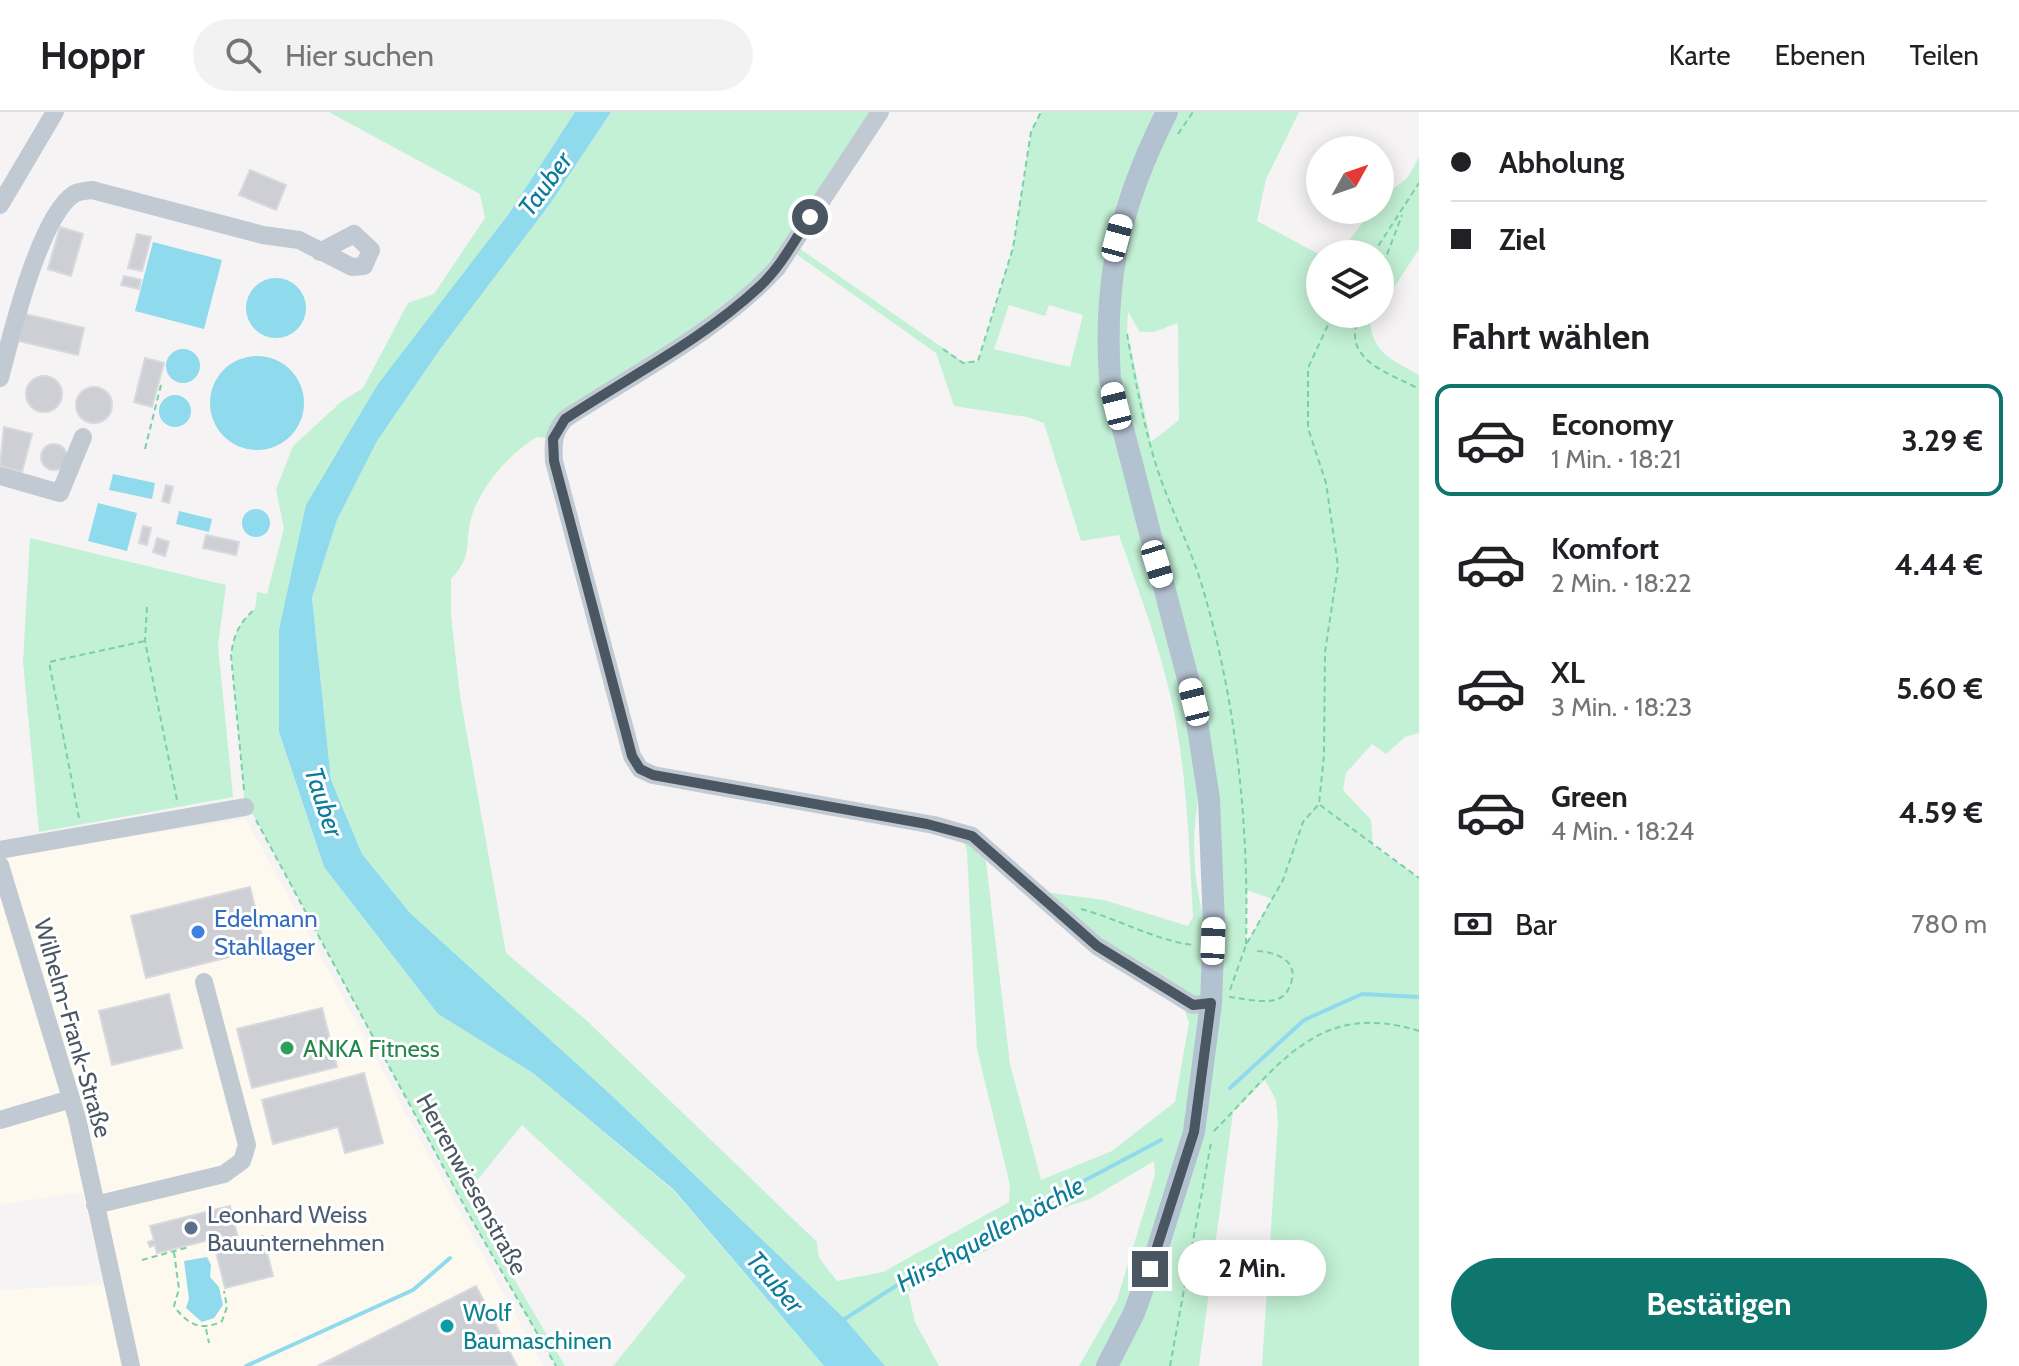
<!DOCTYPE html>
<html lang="de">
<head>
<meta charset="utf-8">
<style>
	:root { --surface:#fff; --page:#f2f2f2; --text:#202124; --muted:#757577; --line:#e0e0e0; --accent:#0f766e }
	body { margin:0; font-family:Cabin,sans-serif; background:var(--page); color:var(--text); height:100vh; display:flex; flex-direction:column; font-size:30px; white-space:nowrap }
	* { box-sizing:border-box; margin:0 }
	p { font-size:26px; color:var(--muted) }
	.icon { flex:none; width:44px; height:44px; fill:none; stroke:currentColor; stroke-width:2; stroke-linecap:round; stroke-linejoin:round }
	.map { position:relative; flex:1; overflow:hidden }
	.panel { display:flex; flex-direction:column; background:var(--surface); width:600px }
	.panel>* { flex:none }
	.banner { display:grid; align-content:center; height:176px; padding:0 32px; background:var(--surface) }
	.needle { width:52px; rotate:50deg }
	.fabs { position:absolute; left:1306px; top:24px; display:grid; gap:16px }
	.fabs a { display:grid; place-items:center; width:88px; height:88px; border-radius:50%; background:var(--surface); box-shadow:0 4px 20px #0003; font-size:40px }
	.end { position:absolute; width:36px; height:36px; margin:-18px; border:10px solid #4a5661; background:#fff; box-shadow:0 0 0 4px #fff }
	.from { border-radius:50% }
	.bubble { position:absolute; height:56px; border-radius:28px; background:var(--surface); box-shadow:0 4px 20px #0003; font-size:26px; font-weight:800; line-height:56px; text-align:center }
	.car { position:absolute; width:24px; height:48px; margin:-24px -12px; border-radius:10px; box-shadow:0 0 6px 2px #0007; background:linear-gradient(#fff 24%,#345 0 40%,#fff 0 76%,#345 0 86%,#fff 0) }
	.banner b { display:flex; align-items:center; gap:28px; height:76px; font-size:30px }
	.banner b+b { border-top:2px solid var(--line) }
	.banner i { width:20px; height:20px; background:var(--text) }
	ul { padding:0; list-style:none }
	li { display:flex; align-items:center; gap:24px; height:112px; margin:0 16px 12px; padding:0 16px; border:4px solid transparent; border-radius:16px }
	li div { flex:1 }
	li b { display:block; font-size:30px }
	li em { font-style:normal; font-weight:800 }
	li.active { border-color:var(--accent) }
	li>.icon { width:72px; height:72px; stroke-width:1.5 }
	h2 { padding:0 32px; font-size:36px; line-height:96px }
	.pay { display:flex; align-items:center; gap:20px; height:88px; padding:0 32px; font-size:30px }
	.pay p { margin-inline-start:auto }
	.action { display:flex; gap:16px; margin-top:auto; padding:16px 32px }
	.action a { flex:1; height:92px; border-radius:48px; background:var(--accent); color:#fff; font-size:32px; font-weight:800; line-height:92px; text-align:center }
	header { display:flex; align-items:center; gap:48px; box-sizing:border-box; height:112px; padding:0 40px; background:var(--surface); border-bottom:2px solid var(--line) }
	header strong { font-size:38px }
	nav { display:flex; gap:44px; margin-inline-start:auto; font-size:28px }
	.search { width:560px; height:72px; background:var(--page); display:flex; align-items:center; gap:20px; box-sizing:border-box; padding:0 28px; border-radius:44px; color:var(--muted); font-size:30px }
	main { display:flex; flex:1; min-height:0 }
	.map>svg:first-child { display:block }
</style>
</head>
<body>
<header>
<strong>Hoppr</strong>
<div class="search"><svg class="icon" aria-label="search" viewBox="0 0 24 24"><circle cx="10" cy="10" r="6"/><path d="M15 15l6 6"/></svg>Hier suchen</div>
<nav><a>Karte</a><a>Ebenen</a><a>Teilen</a></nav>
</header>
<main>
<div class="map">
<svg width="1419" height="1254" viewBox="0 0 1419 1254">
	<rect width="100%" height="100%" fill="#f5f3f3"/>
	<path fill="#fdf9ef" d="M246 707 543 1254H0V1178L104 1172 82 1080 0 1093V744Z"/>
	<path fill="#c3f1d5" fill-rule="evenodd" d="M329 0H575L508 103 306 393 279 620 324 755 438 902 533 961 674 1079 824 1254H613L686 1164 522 1013 465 1083 565 1254H556L472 1108 254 704 245 695 231 543C234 522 239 511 255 497L257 480 267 482 284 416 276 378 293 334 341 290 363 276 408 191 434 182 485 106 480 82Z
		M611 0H880L793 132 963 250 978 249 1013 136 1031 20 1041 0H1299L1266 67 1257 109 1320 143V202H1377L1370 212C1375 243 1393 248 1419 263V621L1405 625 1386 642 1372 632 1346 661 1343 678 1371 708 1373 733 1419 766V1254H1262L1278 1009 1276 988 1265 968 1233 1000 1199 1254H1079L1117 1188 1155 1063 1154 1049 1090 1087 1032 1106 991 1136 908 1180 915 1210 939 1254H885L845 1207 609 981 410 801 362 742 331 668 312 486 337 408 377 329 441 236 550 92ZM789 137 936 241 954 294 1027 305 1044 311 1081 429 1119 423C1138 477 1158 530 1171 586 1187 658 1189 732 1193 805L1188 814 1104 788 1036 779 1169 881 1185 899 1189 911 1175 990 1112 1039 1041 1068 1010 952 984 733 961 720 967 739 977 937 1010 1073 1009 1090 883 1160 837 1169 819 1146 817 1130 585 907 506 841 460 584 451 503V467C475 442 463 432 472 403 482 373 510 341 537 325L553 327 777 156ZM1009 193 1045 204 1049 193 1083 203 1070 255 994 237ZM1128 200 1140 220H1154L1178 211 1179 308 1151 330 1127 219ZM1200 677 1212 827C1192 782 1190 725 1200 677ZM1247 778 1272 787 1246 832Z
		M1419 45V137L1380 197V142H1339L1372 98H1380C1380 78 1399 77 1409 63 1413 57 1416 50 1419 45Z
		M30 426 226 473 218 534 233 685 39 720 23 550Z"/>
	<path fill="#90daee" d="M575 0H611L550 92 441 236 377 329 337 408 312 486 331 668 362 742 410 801 609 981 845 1207 885 1254H824L674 1078 533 961 438 902 324 755 279 620V518L306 393 378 272 508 103Z
		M153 130 222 148 204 217 135 199Z
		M246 196a30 30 0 1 1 60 0a30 30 0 1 1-60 0Z
		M166 254a17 17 0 1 1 34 0a17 17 0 1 1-34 0Z
		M210 291a47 47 0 1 1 94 0a47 47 0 1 1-94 0Z
		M159 299a16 16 0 1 1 32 0a16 16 0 1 1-32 0Z
		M113 362 155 371 152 387 109 378Z
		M98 391 137 401 127 439 88 429Z
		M242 411a14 14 0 1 1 28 0a14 14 0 1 1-28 0Z
		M179 399 212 407 209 420 176 412Z
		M207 1145 211 1153 210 1165 219 1175 223 1193 214 1206 202 1210 186 1196 189 1187 184 1149Z"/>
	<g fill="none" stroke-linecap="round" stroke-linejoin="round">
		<path stroke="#90daee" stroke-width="4" d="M1230 976 1304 908 1362 882 1419 885
			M840 1210 939 1146 1161 1028
			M246 1254 413 1178 450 1146"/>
	</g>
	<path fill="#cdcfd5" stroke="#d7d9de" stroke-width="2" d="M250 58 286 73 276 98 239 83Z
		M60 115 83 122 71 164 48 157Z
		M137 122 151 125 142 159 128 156Z
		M124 164 141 168 139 177 121 173Z
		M25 202 84 216 78 243 19 229Z
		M145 246 164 251 152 295 134 290Z
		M26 282a18 18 0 1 1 36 0a18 18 0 1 1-36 0Z
		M76 293a18 18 0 1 1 36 0a18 18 0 1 1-36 0Z
		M4 315 32 322 22 360 0 354Z
		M41 345a13 13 0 1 1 26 0a13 13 0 1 1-26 0Z
		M166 373 173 375 169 391 162 389Z
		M143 414 151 416 147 433 139 431Z
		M206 423 239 430 236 443 203 436Z
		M157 426 169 430 165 444 153 440Z
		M250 775 265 836 146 866 131 804Z
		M169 882 182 936 112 953 99 899Z
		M322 896 337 955 252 976 237 917Z
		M364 961 383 1031 345 1041 338 1015 273 1032 262 988Z
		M230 1094 239 1130 215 1136 213 1127 157 1141 155 1133 150 1135 148 1130 154 1128 150 1114Z
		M263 1124 273 1164 225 1176 215 1136Z
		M476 1174 517 1254H318Z"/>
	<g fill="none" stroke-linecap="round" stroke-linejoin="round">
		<path stroke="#7ad0a6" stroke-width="2" stroke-dasharray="6 4" stroke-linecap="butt" d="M1178 22 1193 0
			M1373 142 1419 71
			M1380 161 1402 103
			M1360 202C1339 248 1388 260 1419 277
			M1127 222C1135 266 1143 311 1156 353 1170 397 1193 439 1205 484 1237 595 1249 716 1246 832
			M943 237 963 251 978 249 1013 136 1031 20 1041 0
			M145 337 162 269
			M147 495 145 529 177 688
			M244 678 231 543C234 522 239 511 255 497
			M1320 693 1419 766
			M79 706 49 550 145 529
			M256 708 472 1108 556 1254
			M1081 797C1119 807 1154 828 1193 833
			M1230 878 1246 833 1283 768 1303 710 1319 692 1324 643 1325 540 1338 454 1326 371 1308 316V256L1333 202
			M1229 885C1243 886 1267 893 1280 886 1286 883 1289 877 1291 871 1299 848 1275 840 1257 839
			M1214 1019C1278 955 1317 887 1419 919
			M174 1140 179 1177 174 1194C187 1212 201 1220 222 1209L227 1195 224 1179
			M142 1148 189 1135
			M206 1217 209 1231
			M1170 1254 1211 1031"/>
		<path stroke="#c1cad2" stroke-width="18" d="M880 0 777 156C719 219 637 260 565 307 553 321 553 331 554 349L632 644 640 657 653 663 934 713 972 724 1097 834 1193 893 1211 891
			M0 93 55 0
			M0 266C11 225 39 105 74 82 79 79 86 79 92 78L263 123 299 128 352 155 364 154 371 138 354 122 320 140
			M0 364 60 381 83 325
			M0 738 245 695
			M0 753 77 1006 131 1254
			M0 1008 71 987
			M95 1093 224 1062 242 1049 247 1033 204 870"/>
		<path stroke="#b3c2d1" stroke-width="22" d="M1107 1254 1134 1201 1158 1135 1194 1020 1211 891 1214 813 1209 687 1194 590 1110 267C1103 164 1121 91 1167 0"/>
	</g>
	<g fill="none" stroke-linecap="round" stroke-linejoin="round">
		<path stroke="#4a5661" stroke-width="10" d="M810 105C794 129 780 156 759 175 702 228 630 264 565 307L553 327 554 349 632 644 640 657 653 663 927 712 972 724 1097 834 1193 893 1211 891 1194 1020 1150 1157"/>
	</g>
	<circle fill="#3f7fe0" stroke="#fff" stroke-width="3" cx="198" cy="820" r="8"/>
	<circle fill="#2e9e5b" stroke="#fff" stroke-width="3" cx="287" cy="936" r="8"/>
	<circle fill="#5c6f8a" stroke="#fff" stroke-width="3" cx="191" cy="1116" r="8"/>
	<circle fill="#0f9aa8" stroke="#fff" stroke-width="3" cx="447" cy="1214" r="8"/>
	<g text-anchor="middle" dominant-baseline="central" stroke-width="6" stroke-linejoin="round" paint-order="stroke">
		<g font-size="24" fill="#366cbe" stroke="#fff" text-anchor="start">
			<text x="214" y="806">Edelmann<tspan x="214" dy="28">Stahllager</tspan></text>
		</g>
		<g font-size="24" fill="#4a5661" stroke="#fff">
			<text transform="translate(73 916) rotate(74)">Wilhelm-Frank-Straße</text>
			<text transform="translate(472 1072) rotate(61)">Herrenwiesenstraße</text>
		</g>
		<g font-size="24" fill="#27864d" stroke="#fff" text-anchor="start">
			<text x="303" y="936">ANKA Fitness</text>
		</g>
		<g font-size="24" fill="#4e5e75" stroke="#fff" text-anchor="start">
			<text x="207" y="1102">Leonhard Weiss<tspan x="207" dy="28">Bauunternehmen</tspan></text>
		</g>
		<g font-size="24" fill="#0d838f" stroke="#fff" text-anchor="start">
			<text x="463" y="1200">Wolf<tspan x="463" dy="28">Baumaschinen</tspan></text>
		</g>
		<g font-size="26" font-style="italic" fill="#0c7c9b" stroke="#fff">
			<text transform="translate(545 72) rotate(-54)">Tauber</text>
			<text transform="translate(324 690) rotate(72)">Tauber</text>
			<text transform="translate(990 1122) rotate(-29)">Hirschquellenbächle</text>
			<text transform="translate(775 1170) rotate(49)">Tauber</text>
		</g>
	</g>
</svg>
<div class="fabs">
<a><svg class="needle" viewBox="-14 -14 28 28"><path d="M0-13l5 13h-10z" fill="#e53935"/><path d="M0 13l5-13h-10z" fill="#757577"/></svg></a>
<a><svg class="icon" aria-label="layers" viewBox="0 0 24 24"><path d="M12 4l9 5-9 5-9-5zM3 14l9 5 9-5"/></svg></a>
</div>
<i class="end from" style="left:810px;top:105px"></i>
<i class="end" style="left:1150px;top:1157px"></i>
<div class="bubble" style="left:1178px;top:1128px;width:148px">2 Min.</div>
<i class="car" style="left:1117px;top:126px;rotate:15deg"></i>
<i class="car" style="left:1116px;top:294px;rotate:346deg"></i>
<i class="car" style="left:1157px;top:452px;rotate:163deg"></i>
<i class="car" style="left:1194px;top:590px;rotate:346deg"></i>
<i class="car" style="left:1213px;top:829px;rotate:2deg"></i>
</div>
<section class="panel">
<div class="banner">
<b><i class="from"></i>Abholung</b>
<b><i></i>Ziel</b>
</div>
<h2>Fahrt wählen</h2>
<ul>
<li class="active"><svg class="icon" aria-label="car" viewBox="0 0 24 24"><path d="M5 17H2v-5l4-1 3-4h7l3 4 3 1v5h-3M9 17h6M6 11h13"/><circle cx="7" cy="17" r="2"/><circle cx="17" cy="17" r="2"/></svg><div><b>Economy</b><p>1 Min. · 18:21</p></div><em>3.29 €</em></li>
<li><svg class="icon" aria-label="car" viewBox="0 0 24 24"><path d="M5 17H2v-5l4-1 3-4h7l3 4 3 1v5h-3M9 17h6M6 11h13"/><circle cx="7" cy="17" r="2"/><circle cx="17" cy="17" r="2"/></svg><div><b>Komfort</b><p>2 Min. · 18:22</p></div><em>4.44 €</em></li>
<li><svg class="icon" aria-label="car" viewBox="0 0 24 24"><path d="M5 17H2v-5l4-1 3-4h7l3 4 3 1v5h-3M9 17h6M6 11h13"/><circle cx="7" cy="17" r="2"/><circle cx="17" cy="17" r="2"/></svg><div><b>XL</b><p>3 Min. · 18:23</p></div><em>5.60 €</em></li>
<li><svg class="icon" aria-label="car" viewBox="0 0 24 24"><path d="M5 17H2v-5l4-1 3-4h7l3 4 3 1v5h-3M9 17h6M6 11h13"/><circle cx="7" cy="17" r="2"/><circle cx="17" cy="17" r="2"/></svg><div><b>Green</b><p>4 Min. · 18:24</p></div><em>4.59 €</em></li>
</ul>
<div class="pay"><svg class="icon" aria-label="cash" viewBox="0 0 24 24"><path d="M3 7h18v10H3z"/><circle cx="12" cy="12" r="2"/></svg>Bar<p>780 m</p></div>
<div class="action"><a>Bestätigen</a></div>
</section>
</main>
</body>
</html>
